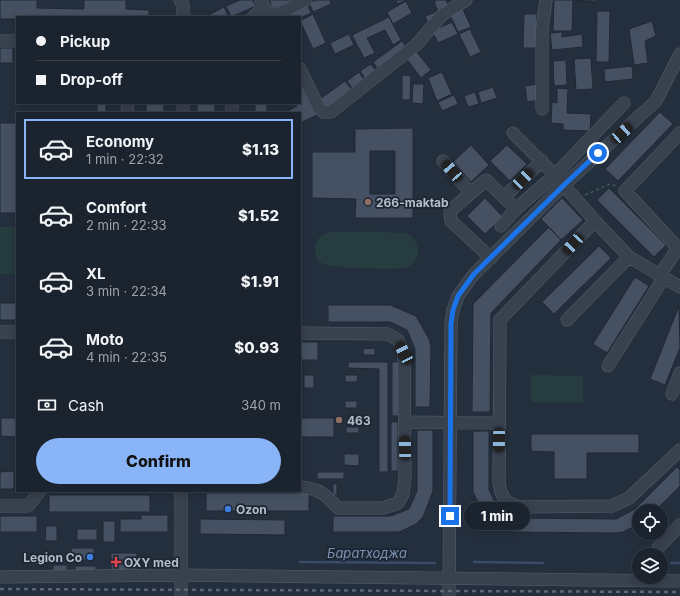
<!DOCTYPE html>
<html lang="en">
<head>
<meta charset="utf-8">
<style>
	:root { --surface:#1b232e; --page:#282f3a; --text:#f1f3f6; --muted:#a0a4aa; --line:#39404a; --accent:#8ab4f8 }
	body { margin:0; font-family:Inter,sans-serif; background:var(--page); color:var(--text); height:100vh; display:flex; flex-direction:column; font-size:15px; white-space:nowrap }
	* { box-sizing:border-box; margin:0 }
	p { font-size:13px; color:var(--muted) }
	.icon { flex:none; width:22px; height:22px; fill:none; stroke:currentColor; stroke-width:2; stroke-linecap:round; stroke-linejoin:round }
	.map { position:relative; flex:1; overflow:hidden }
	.sheet { position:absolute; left:16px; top:112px; width:285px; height:380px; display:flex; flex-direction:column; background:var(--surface); border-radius:0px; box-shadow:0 2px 10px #0003,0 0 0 1px var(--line) }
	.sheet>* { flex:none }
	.guide { position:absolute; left:16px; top:16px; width:285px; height:88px; border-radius:0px; box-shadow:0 2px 10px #0003,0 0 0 1px var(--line); display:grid; align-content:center; height:88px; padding:0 20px; background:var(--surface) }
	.buttons { position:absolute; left:632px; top:504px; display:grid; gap:8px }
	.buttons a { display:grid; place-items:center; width:36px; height:36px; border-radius:50%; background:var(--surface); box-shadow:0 2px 10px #0003,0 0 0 1px var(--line); font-size:20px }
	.end { position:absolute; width:18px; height:18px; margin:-9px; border:5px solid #1a73e8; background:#fff; box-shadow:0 0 0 2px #fff }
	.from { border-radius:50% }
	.bubble { position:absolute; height:28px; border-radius:14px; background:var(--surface); box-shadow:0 2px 10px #0003,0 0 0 1px var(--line); font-size:13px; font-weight:800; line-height:28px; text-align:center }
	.car { position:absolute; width:12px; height:24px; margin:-12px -6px; border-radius:5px; box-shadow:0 0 3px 1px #0007; background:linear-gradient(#222 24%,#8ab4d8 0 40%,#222 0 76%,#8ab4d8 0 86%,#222 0) }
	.guide b { display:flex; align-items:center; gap:14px; height:38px; font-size:15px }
	.guide b+b { border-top:1px solid var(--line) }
	.guide i { width:10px; height:10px; background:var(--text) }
	ul { padding:7px 0 0; list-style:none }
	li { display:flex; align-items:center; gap:12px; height:60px; margin:0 8px 6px; padding:0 12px; border:2px solid transparent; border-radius:0px }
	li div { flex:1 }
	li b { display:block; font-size:15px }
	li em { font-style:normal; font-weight:800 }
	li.current { border-color:var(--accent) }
	li>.icon { width:36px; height:36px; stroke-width:1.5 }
	.pay { display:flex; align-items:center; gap:10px; height:44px; padding:0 20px; font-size:15px }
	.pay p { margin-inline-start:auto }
	.button { display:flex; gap:8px; margin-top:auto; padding:8px 20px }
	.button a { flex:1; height:46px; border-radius:24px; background:var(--accent); color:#111; font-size:16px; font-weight:800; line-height:46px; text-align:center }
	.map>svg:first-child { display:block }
</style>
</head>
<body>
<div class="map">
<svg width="680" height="596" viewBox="0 0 680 596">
	<rect width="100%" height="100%" fill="#242f3e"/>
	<path fill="#263c3f" d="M0 227H17V274H0Z
		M329 232C353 232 378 231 402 233 422 234 424 264 404 268 395 270 329 268 323 264 317 261 315 255 315 249 315 240 321 235 329 232Z
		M531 375 583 376V403L531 402Z"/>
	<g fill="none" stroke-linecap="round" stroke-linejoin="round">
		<path stroke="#394c67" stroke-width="2.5" d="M300 562 435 563
			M474 562 543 563
			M671 563H680"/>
	</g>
	<path fill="#455162" stroke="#1f2835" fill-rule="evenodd" d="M0 0H37V8L84 9V0H126V9L149 10V17H17V19H0Z
		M240 0H253L256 6 231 17 226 6Z
		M269 0H293V1L273 9Z
		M316 0H330L331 4 313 12 309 3Z
		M396 0H407L397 4Z
		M437 0H446L450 9 439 13 434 2Z
		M554 0H573L572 31H553Z
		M575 0H597V2Z
		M406 1 412 13 393 24 387 12Z
		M307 4 311 13 300 18 278 17Z
		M224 7 229 17H205Z
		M462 7 471 27 458 32 449 13Z
		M597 11H610L609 62H596Z
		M436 12 439 18 428 22 425 16Z
		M313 14 326 43 313 49 300 21Z
		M524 14H537L536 48H523Z
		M389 17 401 40 393 45 385 30 367 38 375 53 364 58 352 35Z
		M652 21 656 36 645 41 648 63 634 65 629 29Z
		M452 22 458 34 438 43 432 31Z
		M470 29 481 52 470 57 459 34Z
		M562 32V37L582 34 583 47 552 50 550 33Z
		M349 34 354 45 335 54 330 43Z
		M402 41 408 50 379 71 373 62Z
		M0 48H13V63H0Z
		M416 51 431 70 421 78 406 58Z
		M591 58 593 89 576 90 574 59Z
		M566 60 567 85 554 86 553 61Z
		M371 64 377 73 366 80 360 71Z
		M632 66 633 79 605 82 604 69Z
		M359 72 365 81 353 89 347 81Z
		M442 72 452 94 437 101 428 78Z
		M402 75 411 76 410 100H402Z
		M345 81 352 90 326 108 320 99Z
		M413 84H424L423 104 412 103Z
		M537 84 539 100 527 102 525 86Z
		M493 87 497 98 481 103 478 92Z
		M303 88 317 115 300 123V113H284L297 106 295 103H300V89Z
		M557 88 568 89 567 113 591 114 590 131 563 130V124L551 123 552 102 557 103Z
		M475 92 479 104 468 107 464 96Z
		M454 95 458 104 442 111 438 102Z
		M97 103H106V113H97Z
		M146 103H164V113H146Z
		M197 103H215V113H197Z
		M255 103H267V113H255Z
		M660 112 673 124 618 181 605 169Z
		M0 123H17V213H0Z
		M413 128V218H355L356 199 312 198V152H355V129ZM370 151H395V194H370Z
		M471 145 489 165 471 182 453 162Z
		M507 145 527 164 510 181 490 161Z
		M609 188 666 245 654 257 597 200Z
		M485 198 503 217 485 234 467 216Z
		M562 198 583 220 561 240 541 219Z
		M549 227 561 240 491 313 490 412H472L473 304Z
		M599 246 611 258 554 314 542 302Z
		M635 277 649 286 607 353 593 344Z
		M0 303H17V320H0Z
		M328 305H390L416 316 429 339 431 347 430 407H415V349L407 330 390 322H328Z
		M679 306 680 348 665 385 650 379Z
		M300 342H318V360H300Z
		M375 348V355H363V349Z
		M348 362H388V472H379V369L348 368Z
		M392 362H400V416H392Z
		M304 375H314V388H304Z
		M345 375H358L357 382H345Z
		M345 401H357V408H345Z
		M1 418H17V437L1 436Z
		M300 418H334V437H300Z
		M391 422H398V471H391Z
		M346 427H359V433H346Z
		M417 430H433V491L423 517 416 524 399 532H333V516H391L409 509 417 491Z
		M473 431H489V490L499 510 516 518 616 519 635 509 677 467 680 470V486L655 511H639V524L623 532 615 533 511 532 489 523 476 498 473 492Z
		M531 434H639V453H587V479H554V452L531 451Z
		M344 454H359V466L344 465Z
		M14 471V489H0V472Z
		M317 472H344V479H317Z
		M333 484H337V495H333Z
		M206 493H309V511H206Z
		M49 495H150V512H49Z
		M141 515H168V532H120V519H141Z
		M0 516H37V532H0Z
		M200 519 285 520V535L200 534Z
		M103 521H115V542H103Z
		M46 526H57V541H45Z
		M77 529H97V540H77Z
		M71 548H94V560H71Z
		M111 553H137V572H111Z
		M53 565H67V572H53Z
		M75 566H96V572H75Z"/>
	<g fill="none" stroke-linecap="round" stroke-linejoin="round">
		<g stroke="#565f6c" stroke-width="13">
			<path id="minor" d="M180 0 183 5V17
				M261 0 264 7 272 17
				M253 17 264 7
				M272 17 306 0
				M0 41H17
				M300 69 319 108 323 112H331L416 45 442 15 466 0
				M127 103 128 113
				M542 109V29L546 0
				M183 113V103
				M231 113 233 103
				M513 133 555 175 595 221 629 257 680 287
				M443 161 471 193 450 211 451 221 491 258
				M471 193 486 180 516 209 501 226
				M504 197 542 161
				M516 209 555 175 624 103
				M595 221 500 320 499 482C501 498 505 502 519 507L612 506 629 498 680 450
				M659 276 678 248 625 191 680 133
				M567 320 629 257
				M0 332H17
				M300 333 388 334 398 340 404 353 405 478 403 494 398 503 383 508H338C326 495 319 488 300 487
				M608 366 663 279
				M672 394 680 373
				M405 422 499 423
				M181 491V596
				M0 506H28L40 491
				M658 548 680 525
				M0 577 180 575 680 581
				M449 596 451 324 453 310 458 296 474 274 564 185 656 101 680 54"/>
		</g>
		<path stroke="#44595c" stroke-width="1.5" stroke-dasharray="3 3" stroke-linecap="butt" d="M585 195 610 184 616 186"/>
		<use href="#minor" stroke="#38414e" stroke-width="12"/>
		<path stroke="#5a6575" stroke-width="2.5" stroke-dasharray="4 4" stroke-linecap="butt" d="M0 589 680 592"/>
	</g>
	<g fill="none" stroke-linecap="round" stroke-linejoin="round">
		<path stroke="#1a73e8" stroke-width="5" d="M450 516 451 324 453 310 458 296 474 274 564 185 598 153"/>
	</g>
	<g fill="#8d6e63" stroke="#1d2633" stroke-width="1.5">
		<circle cx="368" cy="202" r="4"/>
		<circle cx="339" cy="420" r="4"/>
	</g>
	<g fill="#3f7fe0" stroke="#1d2633" stroke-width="1.5">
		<circle cx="228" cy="509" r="4"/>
		<circle cx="90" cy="557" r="4"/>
	</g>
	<path fill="#e0444e" stroke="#1d2633" stroke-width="1.5" d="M114 556h4v4h4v4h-4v4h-4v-4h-4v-4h4z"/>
	<g text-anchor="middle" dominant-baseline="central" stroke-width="3.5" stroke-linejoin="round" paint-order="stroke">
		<g font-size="12" font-weight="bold" fill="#b4bcc9" stroke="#1d2633" text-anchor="start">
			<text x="376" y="202">266-maktab</text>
			<text x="347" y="420">463</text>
			<text x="236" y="509">Ozon</text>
			<text x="82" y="557" text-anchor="end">Legion Co</text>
			<text x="124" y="562">OXY med</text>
		</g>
		<g font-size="13" font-style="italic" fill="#7c92b1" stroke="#1d2633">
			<text x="367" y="553">Баратходжа</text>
		</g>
	</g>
</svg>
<div class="buttons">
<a><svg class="icon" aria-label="locate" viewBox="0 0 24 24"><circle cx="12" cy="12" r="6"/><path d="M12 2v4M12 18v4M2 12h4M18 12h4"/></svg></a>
<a><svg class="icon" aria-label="layers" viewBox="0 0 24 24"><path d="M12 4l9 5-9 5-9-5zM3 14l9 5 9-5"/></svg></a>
</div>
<i class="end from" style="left:598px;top:153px"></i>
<i class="end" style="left:450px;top:516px"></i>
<div class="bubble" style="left:464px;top:502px;width:66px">1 min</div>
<i class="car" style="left:622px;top:133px;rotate:48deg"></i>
<i class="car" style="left:452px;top:171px;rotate:319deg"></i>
<i class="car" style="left:523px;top:179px;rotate:45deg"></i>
<i class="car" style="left:573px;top:244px;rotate:223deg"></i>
<i class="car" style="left:404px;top:353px;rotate:333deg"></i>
<i class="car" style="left:499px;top:440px;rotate:181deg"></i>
<i class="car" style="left:405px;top:448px;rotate:359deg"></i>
<div class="guide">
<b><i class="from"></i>Pickup</b>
<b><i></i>Drop-off</b>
</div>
<section class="sheet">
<ul>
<li class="current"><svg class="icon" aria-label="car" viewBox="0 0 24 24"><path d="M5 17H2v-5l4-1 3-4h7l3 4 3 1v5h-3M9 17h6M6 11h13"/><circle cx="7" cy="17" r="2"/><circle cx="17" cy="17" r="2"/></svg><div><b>Economy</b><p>1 min · 22:32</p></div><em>$1.13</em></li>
<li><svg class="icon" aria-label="car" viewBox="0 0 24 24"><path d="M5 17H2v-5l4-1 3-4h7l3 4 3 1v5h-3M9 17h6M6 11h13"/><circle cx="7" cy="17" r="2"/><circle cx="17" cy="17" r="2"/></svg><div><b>Comfort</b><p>2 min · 22:33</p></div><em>$1.52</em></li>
<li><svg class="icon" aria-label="car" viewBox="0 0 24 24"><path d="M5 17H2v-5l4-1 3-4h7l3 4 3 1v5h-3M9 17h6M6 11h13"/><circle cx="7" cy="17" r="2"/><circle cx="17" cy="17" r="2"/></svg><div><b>XL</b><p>3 min · 22:34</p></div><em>$1.91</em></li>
<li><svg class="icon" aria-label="car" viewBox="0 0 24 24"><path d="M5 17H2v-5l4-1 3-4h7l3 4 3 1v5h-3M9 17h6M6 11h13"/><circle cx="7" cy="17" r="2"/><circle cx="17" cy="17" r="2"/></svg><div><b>Moto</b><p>4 min · 22:35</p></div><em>$0.93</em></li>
</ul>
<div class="pay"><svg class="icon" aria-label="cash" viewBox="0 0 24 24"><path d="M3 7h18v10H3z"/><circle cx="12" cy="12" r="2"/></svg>Cash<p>340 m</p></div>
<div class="button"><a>Confirm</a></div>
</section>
</div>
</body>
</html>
